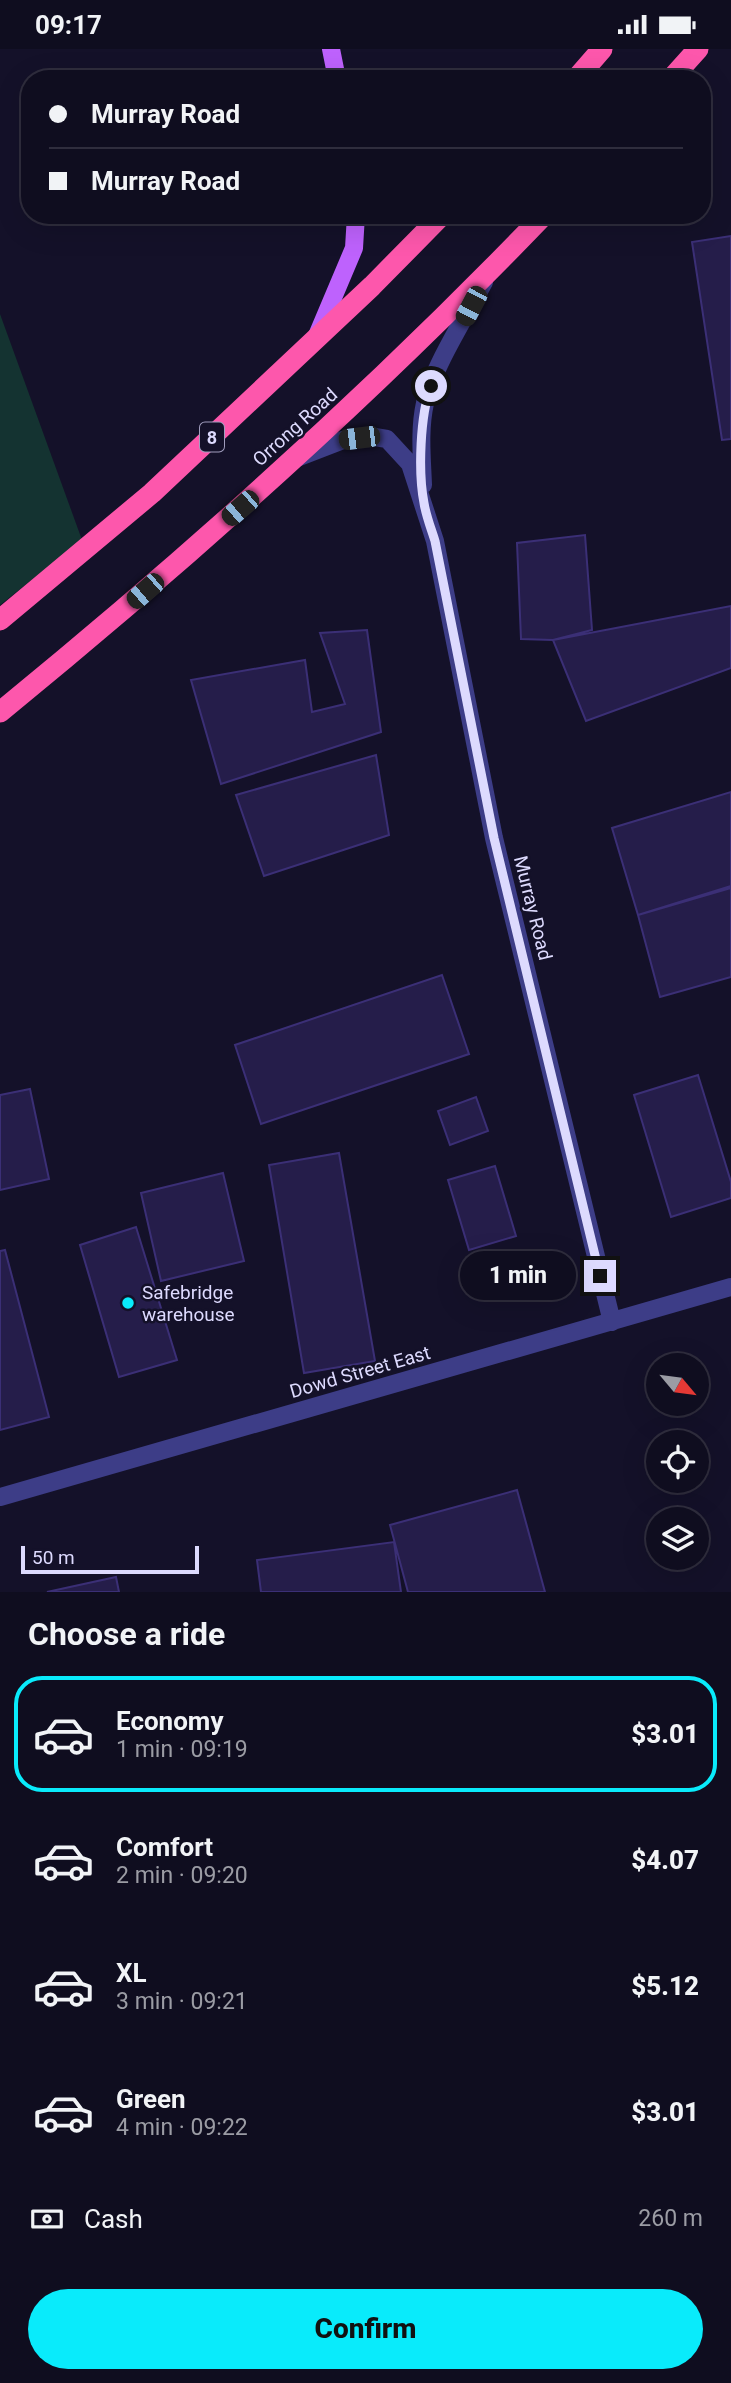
<!DOCTYPE html>
<html lang="en">
<head>
<meta charset="utf-8">
<style>
	:root { --surface:#0f0d1f; --page:#181628; --text:#f1f3f6; --muted:#9b9ca4; --line:#2f2d3d; --accent:#09ebfb }
	body { margin:0; font-family:Roboto,sans-serif; background:var(--page); color:var(--text); height:100vh; display:flex; flex-direction:column; font-size:26px; white-space:nowrap }
	* { box-sizing:border-box; margin:0 }
	p { font-size:23px; color:var(--muted) }
	.icon { flex:none; width:38px; height:38px; fill:none; stroke:currentColor; stroke-width:2; stroke-linecap:round; stroke-linejoin:round }
	.map { position:relative; height:1543px; overflow:hidden }
	.drawer { display:flex; flex-direction:column; background:var(--surface); flex:1 }
	.drawer>* { flex:none }
	.hud { position:absolute; left:21px; top:21px; width:690px; height:154px; border-radius:28px; box-shadow:0 7px 28px #0002,0 0 0 2px var(--line); display:grid; align-content:center; height:154px; padding:0 28px; background:var(--surface) }
	.needle { width:46px; rotate:119deg }
	.fabs { position:absolute; left:646px; top:1304px; display:grid; gap:14px }
	.fabs a { display:grid; place-items:center; width:63px; height:63px; border-radius:50%; background:var(--surface); box-shadow:0 7px 28px #0002,0 0 0 2px var(--line); font-size:35px }
	.scale { position:absolute; left:21px; bottom:18px; width:178px; box-sizing:border-box; padding-left:7px; border:4px solid #dddafe; border-top:0; font-size:19px; line-height:24px; white-space:nowrap; color:#dddafe; -webkit-text-stroke:5px #141129; paint-order:stroke }
	.end { position:absolute; width:32px; height:32px; margin:-16px; border:9px solid #dddafe; background:#111; box-shadow:0 0 0 4px #111 }
	.from { border-radius:50% }
	.bubble { position:absolute; height:49px; border-radius:24px; background:var(--surface); box-shadow:0 7px 28px #0002,0 0 0 2px var(--line); font-size:23px; font-weight:800; line-height:49px; text-align:center }
	.car { position:absolute; width:21px; height:42px; margin:-21px -10px; border-radius:9px; box-shadow:0 0 5px 2px #0007; background:linear-gradient(#222 24%,#8ab4d8 0 40%,#222 0 76%,#8ab4d8 0 86%,#222 0) }
	.hud b { display:flex; align-items:center; gap:24px; height:66px; font-size:26px }
	.hud b+b { border-top:2px solid var(--line) }
	.hud i { width:18px; height:18px; background:var(--text) }
	ul { padding:0; list-style:none }
	li { display:flex; align-items:center; gap:21px; height:116px; margin:0 14px 10px; padding:0 14px; border:4px solid transparent; border-radius:28px }
	li div { flex:1 }
	li b { display:block; font-size:26px }
	li em { font-style:normal; font-weight:800 }
	li.on { border-color:var(--accent) }
	li>.icon { width:63px; height:63px; stroke-width:1.5 }
	h2 { padding:0 28px; font-size:32px; line-height:84px }
	.pay { display:flex; align-items:center; gap:18px; height:77px; padding:0 28px; font-size:26px }
	.pay p { margin-inline-start:auto }
	.action { display:flex; gap:14px; margin-top:auto; padding:14px 28px }
	.action a { flex:1; height:80px; border-radius:42px; background:var(--accent); color:#111; font-size:28px; font-weight:800; line-height:80px; text-align:center }
	.status { display:flex; justify-content:space-between; align-items:center; height:49px; padding:0 35px; background:var(--surface); direction:ltr }
	.status svg { height:19px; fill:currentColor }
	.map>svg:first-child { display:block }
</style>
</head>
<body>
<div class="status"><b>09:17</b><svg viewBox="0 0 49 12"><path d="M0 12V9h3v3zM5 12V6h3v6zM10 12V3h3v9zM15 12V0h3v12zM26 1h20v11H26zM47 4h2v5h-2z"/></svg></div>
<div class="map">
<svg width="731" height="1543" viewBox="0 0 731 1543">
	<rect width="100%" height="100%" fill="#141129"/>
	<path fill="#143331" d="M0 265 82 491 0 556Z"/>
	<path fill="#251d4a" stroke="#3b2f76" stroke-width="2" d="M731 187V390L722 391 692 193Z
		M585 486 592 581 553 591 521 590 517 494Z
		M731 557V619L586 672 553 591Z
		M367 581 381 683 221 735 191 631 305 611 312 663 345 655 320 584Z
		M376 706 389 786 264 827 236 746Z
		M731 743V837L638 866 612 779Z
		M731 839V928L660 948 638 866Z
		M442 926 469 1005 261 1075 235 996Z
		M698 1026 731 1133V1149L671 1168 634 1046Z
		M30 1040 49 1130 0 1141V1046Z
		M476 1048 488 1082 450 1096 438 1062Z
		M339 1104 375 1312 304 1324 269 1116Z
		M495 1117 516 1187 469 1201 448 1131Z
		M223 1124 244 1212 161 1232 141 1144Z
		M136 1178 177 1311 119 1328 80 1196Z
		M5 1201 49 1368 0 1381V1202Z
		M517 1441 545 1543H408L390 1476Z
		M394 1493 401 1543H261L257 1511Z
		M116 1528 119 1543H47Z"/>
	<g fill="none" stroke-linecap="round" stroke-linejoin="round">
		<path stroke="#3d3d87" stroke-width="18" d="M299 408 343 391 375 388 387 390 410 415 435 492 494 789 612 1273
			M423 436C422 409 419 381 425 354 432 320 467 265 484 233
			M0 1448 731 1238"/>
		<path stroke="#be62fd" stroke-width="18" d="M331 0 337 30
			M316 289 354 199 356 166"/>
		<path stroke="#fd57ac" stroke-width="21" d="M576 30 602 0
			M671 30 698 0
			M0 571 152 444 372 237 442 166
			M0 663C190 508 373 344 544 166"/>
	</g>
	<g fill="none" stroke-linecap="round" stroke-linejoin="round">
		<path stroke="#dddafe" stroke-width="9" d="M431 337C420 366 418 423 424 454 426 467 431 479 435 492L494 789 600 1227"/>
	</g>
	<circle fill="#09ebfb" stroke="#141129" stroke-width="2.5" cx="128" cy="1254" r="7"/>
	<g text-anchor="middle" dominant-baseline="central" stroke-width="5" stroke-linejoin="round" paint-order="stroke">
		<rect fill="#141129" stroke="#a19ebe" stroke-width="2" x="200" y="373.5" width="24" height="29" rx="5"/>
		<g font-size="18" font-weight="bold" fill="#dddafe">
			<text x="212" y="388">8</text>
		</g>
		<g font-size="19" fill="#dddafe" stroke="#141129">
			<text transform="translate(295 378) rotate(-42)">Orrong Road</text>
			<text transform="translate(533 859) rotate(76)">Murray Road</text>
			<text transform="translate(360 1323) rotate(-16)">Dowd Street East</text>
		</g>
		<g font-size="19" fill="#dddafe" stroke="#141129" text-anchor="start">
			<text x="142" y="1243">Safebridge<tspan x="142" dy="22">warehouse</tspan></text>
		</g>
	</g>
</svg>
<div class="fabs">
<a><svg class="needle" viewBox="-14 -14 28 28"><path d="M0-13l5 13h-10z" fill="#e53935"/><path d="M0 13l5-13h-10z" fill="#9b9ca4"/></svg></a>
<a><svg class="icon" aria-label="locate" viewBox="0 0 24 24"><circle cx="12" cy="12" r="6"/><path d="M12 2v4M12 18v4M2 12h4M18 12h4"/></svg></a>
<a><svg class="icon" aria-label="layers" viewBox="0 0 24 24"><path d="M12 4l9 5-9 5-9-5zM3 14l9 5 9-5"/></svg></a>
</div>
<div class="scale">50 m</div>
<i class="end from" style="left:431px;top:337px"></i>
<i class="end" style="left:600px;top:1227px"></i>
<div class="bubble" style="left:460px;top:1202px;width:116px">1 min</div>
<i class="car" style="left:471px;top:257px;rotate:208deg"></i>
<i class="car" style="left:359px;top:389px;rotate:263deg"></i>
<i class="car" style="left:240px;top:459px;rotate:229deg"></i>
<i class="car" style="left:145px;top:542px;rotate:229deg"></i>
<div class="hud">
<b><i class="from"></i>Murray Road</b>
<b><i></i>Murray Road</b>
</div>
</div>
<section class="drawer">
<h2>Choose a ride</h2>
<ul>
<li class="on"><svg class="icon" aria-label="car" viewBox="0 0 24 24"><path d="M5 17H2v-5l4-1 3-4h7l3 4 3 1v5h-3M9 17h6M6 11h13"/><circle cx="7" cy="17" r="2"/><circle cx="17" cy="17" r="2"/></svg><div><b>Economy</b><p>1 min · 09:19</p></div><em>$3.01</em></li>
<li><svg class="icon" aria-label="car" viewBox="0 0 24 24"><path d="M5 17H2v-5l4-1 3-4h7l3 4 3 1v5h-3M9 17h6M6 11h13"/><circle cx="7" cy="17" r="2"/><circle cx="17" cy="17" r="2"/></svg><div><b>Comfort</b><p>2 min · 09:20</p></div><em>$4.07</em></li>
<li><svg class="icon" aria-label="car" viewBox="0 0 24 24"><path d="M5 17H2v-5l4-1 3-4h7l3 4 3 1v5h-3M9 17h6M6 11h13"/><circle cx="7" cy="17" r="2"/><circle cx="17" cy="17" r="2"/></svg><div><b>XL</b><p>3 min · 09:21</p></div><em>$5.12</em></li>
<li><svg class="icon" aria-label="car" viewBox="0 0 24 24"><path d="M5 17H2v-5l4-1 3-4h7l3 4 3 1v5h-3M9 17h6M6 11h13"/><circle cx="7" cy="17" r="2"/><circle cx="17" cy="17" r="2"/></svg><div><b>Green</b><p>4 min · 09:22</p></div><em>$3.01</em></li>
</ul>
<div class="pay"><svg class="icon" aria-label="cash" viewBox="0 0 24 24"><path d="M3 7h18v10H3z"/><circle cx="12" cy="12" r="2"/></svg>Cash<p>260 m</p></div>
<div class="action"><a>Confirm</a></div>
</section>
</body>
</html>
